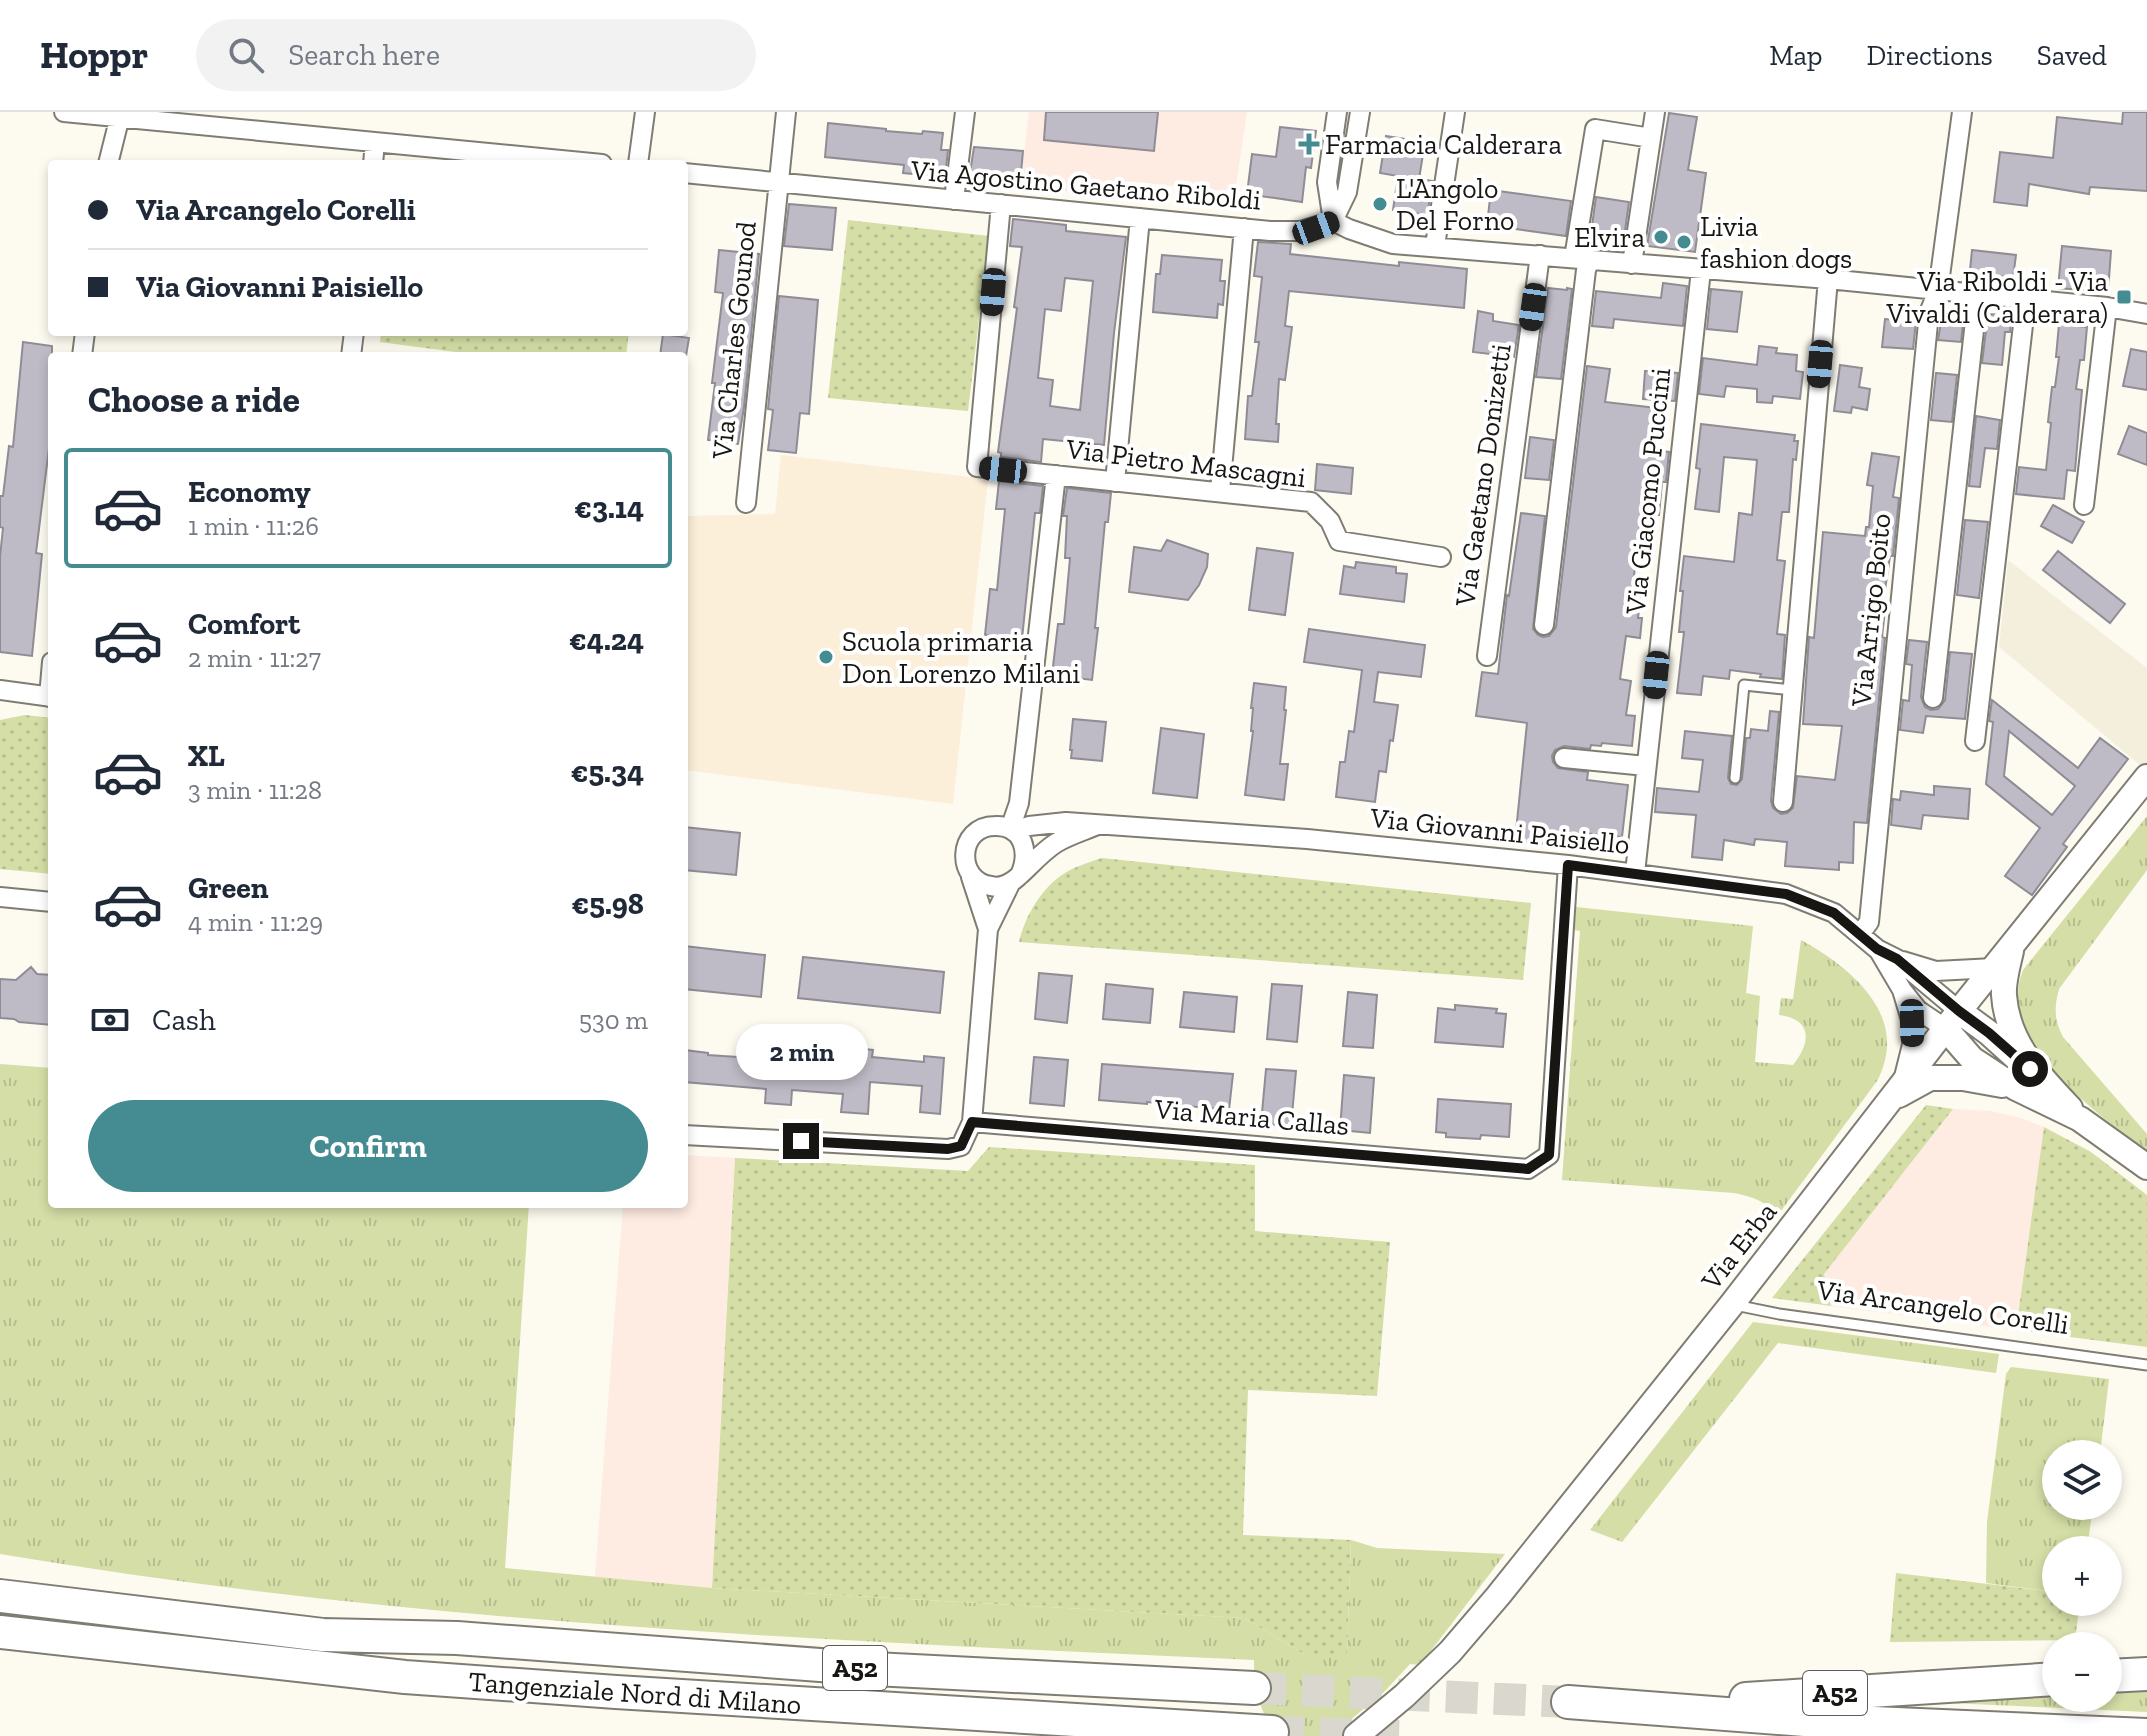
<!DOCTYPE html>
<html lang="en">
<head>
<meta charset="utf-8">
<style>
	:root { --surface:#fff; --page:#f2f2f3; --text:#1f2937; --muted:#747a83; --line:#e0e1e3; --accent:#448b92 }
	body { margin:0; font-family:"Zilla Slab",serif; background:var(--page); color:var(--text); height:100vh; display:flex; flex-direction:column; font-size:30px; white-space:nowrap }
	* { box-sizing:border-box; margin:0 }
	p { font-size:26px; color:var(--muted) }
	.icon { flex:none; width:44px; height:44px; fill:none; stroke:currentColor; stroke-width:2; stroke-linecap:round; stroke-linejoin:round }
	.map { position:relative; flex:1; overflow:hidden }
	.side { position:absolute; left:48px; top:240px; width:640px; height:856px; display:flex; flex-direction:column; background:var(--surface); border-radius:8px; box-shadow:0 4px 12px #0003 }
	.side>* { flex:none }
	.hud { position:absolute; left:48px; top:48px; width:640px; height:176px; border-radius:8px; box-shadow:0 4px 12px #0003; display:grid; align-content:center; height:176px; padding:0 40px; background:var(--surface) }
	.buttons { position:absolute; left:2042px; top:1328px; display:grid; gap:16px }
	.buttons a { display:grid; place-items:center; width:80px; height:80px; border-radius:50%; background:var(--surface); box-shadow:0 4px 12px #0003; font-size:40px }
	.end { position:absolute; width:36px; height:36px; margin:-18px; border:10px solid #171612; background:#fff; box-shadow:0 0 0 4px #fff }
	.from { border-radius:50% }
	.bubble { position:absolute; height:56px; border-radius:28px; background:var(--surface); box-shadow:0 4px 12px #0003; font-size:26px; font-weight:700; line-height:56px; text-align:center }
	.car { position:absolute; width:24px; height:48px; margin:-24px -12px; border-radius:10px; box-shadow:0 0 6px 2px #0007; background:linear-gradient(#222 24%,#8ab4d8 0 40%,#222 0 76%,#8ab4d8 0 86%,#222 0) }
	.hud b { display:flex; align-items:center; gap:28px; height:76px; font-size:30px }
	.hud b+b { border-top:2px solid var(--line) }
	.hud i { width:20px; height:20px; background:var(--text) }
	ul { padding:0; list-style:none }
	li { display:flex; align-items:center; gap:24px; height:120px; margin:0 16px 12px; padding:0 24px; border:4px solid transparent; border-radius:8px }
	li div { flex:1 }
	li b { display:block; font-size:30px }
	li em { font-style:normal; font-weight:700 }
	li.selected { border-color:var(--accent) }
	li>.icon { width:72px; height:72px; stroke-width:1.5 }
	h2 { padding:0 40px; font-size:36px; line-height:96px }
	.pay { display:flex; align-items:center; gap:20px; height:88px; padding:0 40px; font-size:30px }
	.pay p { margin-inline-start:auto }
	.action { display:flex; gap:16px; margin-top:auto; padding:16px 40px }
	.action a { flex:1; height:92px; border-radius:48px; background:var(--accent); color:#fff; font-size:32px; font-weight:700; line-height:92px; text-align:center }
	header { display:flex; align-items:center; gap:48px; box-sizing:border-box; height:112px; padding:0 40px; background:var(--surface); border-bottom:2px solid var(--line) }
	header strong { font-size:38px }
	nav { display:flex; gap:44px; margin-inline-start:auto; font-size:28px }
	.search { width:560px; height:72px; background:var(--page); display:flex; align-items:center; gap:20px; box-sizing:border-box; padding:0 28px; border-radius:44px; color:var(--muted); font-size:30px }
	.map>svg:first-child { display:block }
</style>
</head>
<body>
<header>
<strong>Hoppr</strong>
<div class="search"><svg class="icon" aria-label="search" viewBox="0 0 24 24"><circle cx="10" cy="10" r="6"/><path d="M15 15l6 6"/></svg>Search here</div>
<nav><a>Map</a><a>Directions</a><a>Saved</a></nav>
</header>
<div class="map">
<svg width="2147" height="1624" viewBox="0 0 2147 1624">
	<defs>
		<pattern id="grass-tufts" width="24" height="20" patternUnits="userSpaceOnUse" patternTransform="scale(2)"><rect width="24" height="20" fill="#d4dea6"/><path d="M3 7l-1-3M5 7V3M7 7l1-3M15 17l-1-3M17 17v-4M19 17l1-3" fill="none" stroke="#b5be8e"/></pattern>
		<pattern id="park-dots" width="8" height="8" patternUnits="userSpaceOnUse" patternTransform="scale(2)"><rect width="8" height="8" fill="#d4dea6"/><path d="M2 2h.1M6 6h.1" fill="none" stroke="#b5be8e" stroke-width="1.8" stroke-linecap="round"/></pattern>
	</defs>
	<rect width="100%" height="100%" fill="#fdfaef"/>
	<path fill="#f4efdd" d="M2008 448 2147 556V659L1999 535Z"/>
	<path fill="#feece2" d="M1029 0H1247L1235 80 1127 69 1118 84 1020 75Z
		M1953 997 1991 999 2021 1006 2044 1015 2016 1218 1831 1194 1824 1162Z
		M684 1043 735 1046 712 1476 595 1465 623 1092H684Z"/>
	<path fill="#fbefda" d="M781 343 988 367 953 692 684 658V431L688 404 775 402Z"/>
	<path fill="url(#grass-tufts)" d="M2147 704V758L2059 877C2054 896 2054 907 2063 925L2147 1022V1040C2099 1002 1994 930 2023 858Z
		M1576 795 1753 814 1746 881 1760 884 1755 950 1793 953C1811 931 1813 907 1779 903L1781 886 1793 887 1801 828C1852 856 1911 905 1877 969L1778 1103C1765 1089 1753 1085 1734 1081L1562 1068 1580 819 1574 818Z
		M0 952 52 956V1092H529L505 1456 712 1476 1244 1506 1304 1542H1347L1351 1428 1377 1436 1505 1442 1420 1553 1410 1552 1384 1580 1331 1624H1269L1271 1620 1254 1576V1548C835 1529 414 1512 0 1442Z
		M1753 1210 1999 1242 1996 1261 1778 1231 1622 1430 1590 1418Z
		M2011 1255 2109 1267 2100 1342H2056V1394H2093L2087 1438H2056V1480L1986 1471 1987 1410 2006 1262Z
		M2147 1577V1600L1949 1591 1950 1584 2056 1581V1586H2108V1579Z"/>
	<path fill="url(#park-dots)" d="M848 108 989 124 968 299 828 286Z
		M381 220H629L626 244H486L380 230Z
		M25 603 52 606V762L0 757V608Z
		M1102 746 1531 791 1523 868 1019 830C1025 804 1042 775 1065 761 1076 754 1090 750 1102 746Z
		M1926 993 1953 997 1824 1162 1831 1194 1772 1186Z
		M2044 1015 2091 1040 2147 1083V1235L2016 1218Z
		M989 1035 1255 1053V1119L1390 1130 1377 1284 1248 1278 1243 1423 1351 1428 1347 1542H1304L1244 1506 712 1476 735 1046 968 1059Z
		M1896 1461 2056 1480V1490H2080L2075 1528 1890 1530Z"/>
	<path fill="#bfbbc6" stroke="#8f8c96" stroke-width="2" fill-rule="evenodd" d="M1046 0H1158L1154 39 1044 28Z
		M2123 0H2147V79L2090 75 2089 82 2029 72 2027 94 1994 90 2000 40 2053 46 2057 5 2122 12Z
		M1669 1 1697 5 1688 58 1706 61 1695 140 1647 134Z
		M828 11 886 17V19L922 22 923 19 943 21 941 38H948L945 65 903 61 904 53 825 45Z
		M1280 15 1316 19 1311 56 1306 55 1302 90 1247 82 1252 42 1276 45Z
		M1386 24 1425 30 1419 67 1433 69 1427 103 1393 98 1398 64 1380 61Z
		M974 35 1023 39 1020 72 969 67Z
		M1491 78 1571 89 1566 124 1487 113Z
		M1596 85 1629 90 1623 133 1590 128Z
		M789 92 836 96 832 138 784 134Z
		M1013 107 1066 113V119L1126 125 1114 221 1104 333 1043 327 1041 350 1001 345V341L998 340 1017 196 1014 195 1022 135 1010 134ZM1065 166 1093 169 1080 298 1050 294 1053 268 1038 266 1045 197 1061 199Z
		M1258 130 1291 132 1290 142 1399 154V150L1467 157 1464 196 1289 179 1285 214 1292 215 1285 268 1279 267 1276 312H1279L1278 330 1245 327 1248 284H1252L1259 230H1255L1262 165 1254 164Z
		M2062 134 2111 139 2108 180 2058 176Z
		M719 138 759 142 744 295 738 332 708 328 715 271H712L723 181 715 180Z
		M1972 138 2016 143 2013 166 1986 162 1985 170 1969 168Z
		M1162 143 1222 148 1220 169H1225L1223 193 1218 192 1217 206 1153 200 1156 162H1160Z
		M1663 171 1687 174 1683 214 1614 207 1613 216 1592 214 1596 179 1661 186Z
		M1548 176 1567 178V176L1572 177 1561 267 1536 265Z
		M1711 177 1742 180 1737 220 1707 217Z
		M779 184 818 188 809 302 800 301 796 341 768 338 773 298 768 297Z
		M1943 198 1964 201 1961 230 1938 228Z
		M1478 199 1493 202V209L1519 213 1514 245 1473 240Z
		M1988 202 2012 204 2010 220H2005L2002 253 1982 251Z
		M1885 207 1916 210 1913 237 1882 235Z
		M2059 212 2087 215 2084 248H2080L2076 277 2082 278 2075 359 2067 358 2064 387 2016 382 2019 355 2046 358 2051 311 2048 310 2052 275H2055L2059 245H2056Z
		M663 222 689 226 686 244H660Z
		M23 230 52 234V312L36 441 42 442 32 544 0 540V445L3 416 0 415V384H3L9 334 13 335Z
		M1759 234 1777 236 1776 241 1797 243 1796 259 1803 260 1800 287 1773 284 1772 291 1757 290V277L1726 274 1724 285 1699 282 1703 246 1757 253Z
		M2131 237 2147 240V278L2123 274Z
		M1840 253 1862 256 1859 275 1870 277 1867 298 1852 295 1851 301 1834 299Z
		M1587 254 1610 257 1605 290 1656 296 1651 338 1669 340 1666 370H1662L1659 403H1655V413L1640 411 1634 464 1643 465 1638 506H1642L1640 526 1626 524 1620 567 1631 569 1626 603 1635 604 1632 634 1602 631 1601 634 1591 633 1590 637 1564 634 1555 638 1552 644 1553 650 1558 656 1588 660 1587 668 1628 673 1622 725 1584 721 1583 727 1546 723 1545 732 1515 729 1527 611 1476 604 1482 560 1498 562 1507 483 1509 484 1521 401 1545 404 1533 517 1538 523 1543 525 1549 524 1556 515Z
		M1645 259 1678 261 1675 289 1643 287Z
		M1936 261 1957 263 1952 310 1931 308Z
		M1976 304 2000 308 1997 337 1985 336 1980 375 1969 374Z
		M1701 312 1795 323 1794 329H1798L1796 348 1793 347 1789 400H1782L1777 448 1785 449 1777 522 1785 523 1782 567 1760 565 1761 562 1730 558 1729 567 1703 564 1701 583 1677 581 1684 520H1679L1683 479H1680L1684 444 1734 450 1739 401 1752 403 1757 348 1724 345 1719 400 1695 397 1700 357 1696 356Z
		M2129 314 2147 321V353L2118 342Z
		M1530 325 1554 328 1549 368 1525 366Z
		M1872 341 1899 345 1893 385 1899 386 1893 444H1890L1882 498H1885L1882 525 1885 526 1867 711 1854 710 1853 751 1839 750V758L1785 754 1787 730 1755 727 1754 733 1724 728 1722 748 1692 745 1696 703 1655 700 1657 676 1699 680 1703 648 1682 646 1685 619 1732 624 1728 666 1731 672 1737 673 1742 667 1746 626H1750L1751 617 1768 619 1770 599 1779 600 1771 689 1773 696 1781 702 1787 701 1793 696 1797 664 1835 668 1842 614 1803 612 1809 525 1814 526 1823 420 1865 424 1866 415H1869L1873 374 1867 373Z
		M1317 352 1353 356 1351 382 1315 378Z
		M999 369 1043 374 1040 401H1035L1022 527 985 523 990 477 997 478 1005 397H996Z
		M1067 376 1111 381 1108 410H1105L1095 516H1098L1092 568 1052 563 1058 512H1064L1070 446H1065L1067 404H1063Z
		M2053 393 2084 410 2072 431 2041 414Z
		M1965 408 1988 410 1979 486 1957 483Z
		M1167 428 1208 442 1207 455 1199 473 1188 488 1129 480 1134 435 1161 439Z
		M1257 436 1293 441 1285 503 1249 498Z
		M2058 439 2125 492 2110 511 2043 458Z
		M1356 450 1396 455V461L1407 462 1404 490 1340 482 1344 454 1355 456Z
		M1309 517 1425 533 1421 565 1378 560 1374 590 1398 593 1393 629 1390 628 1386 660 1379 659 1375 690 1336 685 1340 650H1345L1349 619 1354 620 1362 558 1304 550Z
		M1909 528 1927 530 1921 585 1925 595 1931 598 1938 597 1945 588 1950 540 1972 542 1965 607 1926 604 1923 621 1900 618 1903 588 1909 589 1912 553 1906 552Z
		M1254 571 1286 575 1284 598H1286L1280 652H1288L1284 688 1245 683 1253 619H1251L1253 596H1251Z
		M1992 588 2078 656 2100 626 2128 647 2063 732 2067 735 2032 783 2005 764 2040 716 1986 672 1993 610 1989 609ZM2009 619 2075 674 2052 703 2004 664Z
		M1073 607 1106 610 1102 649 1071 646 1072 638H1070Z
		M1161 616 1204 622 1197 686 1153 681Z
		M1934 674 1970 677 1968 707 1923 703 1921 717 1891 713 1893 687 1900 688 1901 679 1934 683Z
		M684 715 740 721 736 763 684 758Z
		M684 834 765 843 761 885 684 877Z
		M803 845 944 860 940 901 798 886Z
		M31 855 37 862 52 863V913L19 910 14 907 0 906V867L16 868Z
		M1039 861 1072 864 1067 911 1035 907Z
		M1106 872 1153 877 1150 911 1103 907Z
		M1272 872 1302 874 1297 930 1267 927Z
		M1184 880 1237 885 1234 920 1180 915Z
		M1348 880 1377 883 1373 936 1343 934Z
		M1455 893 1497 897 1496 901 1506 902 1503 935 1435 930 1438 896 1455 898Z
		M803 931 873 938 872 945 924 950V944L944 946 940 1002 920 1000 922 974 870 970 868 1002 841 1000 843 982 792 978 791 993 765 991 766 977 684 970V938L708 941V943L767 947V935L803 937Z
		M1034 945 1068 948 1064 994 1030 991Z
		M1102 952 1233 962 1229 998 1147 990V992L1099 988Z
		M1266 957 1296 959 1291 1014 1261 1012Z
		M1344 963 1374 966 1370 1021 1340 1018Z
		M1438 987 1511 992 1509 1025 1481 1023 1480 1027 1446 1025V1021L1436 1020Z"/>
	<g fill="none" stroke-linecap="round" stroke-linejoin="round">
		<path stroke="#dad8ce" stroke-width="32" stroke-dasharray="32 16" stroke-linecap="butt" d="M1254 1576 1568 1590
			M1272 1620 1399 1624"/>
		<g stroke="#7f7d73" stroke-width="13">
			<path id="service" d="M1735 666 1744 573 1792 578
				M1735 1193 1779 1202 2147 1253"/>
		</g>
		<g stroke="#7f7d73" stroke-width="22">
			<path id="minor" d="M64 0 602 52
				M108 52 121 0
				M373 52 375 30
				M638 52 645 0
				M684 61 1270 119H1301L1333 109 1349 117 1393 132 1828 167 2107 195 2147 202
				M954 88 965 0
				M1001 92 977 355 1311 390 1330 409 1339 429 1441 445
				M1333 109 1347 80 1360 0
				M1333 109 1327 70 1337 0
				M1435 134 1455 0
				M1574 146 1595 17 1651 26
				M1632 152 1655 0
				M82 244 85 220
				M351 244 354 220
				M1115 370 1140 106
				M1220 379 1244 116
				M746 391 786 0
				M2084 393 2107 195
				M1544 513 1586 158 1590 148
				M1487 544 1540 143
				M0 578 52 585
				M49 585 52 550
				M1933 586 1977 191 1976 182
				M1975 629 2026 187
				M1564 646 1646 654
				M1783 690 1828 167
				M1010 717 1019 691 1056 363
				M1013 719 1029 714 1066 710 1307 727 1568 753 1786 782 1834 801 1877 837 1897 847 1959 899
				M1635 761 1701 158
				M1020 763C1030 741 1024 713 995 714 957 714 955 769 991 774 999 776 1007 773 1014 768 1028 757 1040 741 1056 731 1067 724 1083 719 1095 714
				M971 765 988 817
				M0 785 52 790
				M1860 822 1869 810 1929 201 1938 179 1962 0
				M1879 839 1902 878 1918 898 1946 917
				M1903 849 1936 859 1994 856
				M1902 878 1912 911V933L1904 965
				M972 1010 1528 1057 1549 1043 1568 753
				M684 1023 948 1037 961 1034 972 1010 988 817 1010 772"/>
		</g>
		<g stroke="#7f7d73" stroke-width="28">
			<path id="secondary" d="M2011 839C2008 853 2003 869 2004 883 2007 930 2039 964 2070 996
				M1959 899 1989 921 2020 949
				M1946 917 1972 947 2016 976 2080 1007 2147 1055
				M1899 983 1930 966H1963L2002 973
				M1356 1624 1404 1584 1450 1540 1498 1484 1732 1192 1959 899 2147 665"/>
		</g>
		<g stroke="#7f7d73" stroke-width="36">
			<path id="motorway" d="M0 1484 323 1523 457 1526 874 1557 1254 1576
				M0 1520 405 1565 616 1580 1272 1620
				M2108 1564 2147 1562
				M1746 1587 2056 1567
				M1568 1590 1805 1608 2147 1623"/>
		</g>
		<use href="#service" stroke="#fff" stroke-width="9"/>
		<use href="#minor" stroke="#fff" stroke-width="18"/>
		<use href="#secondary" stroke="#fff" stroke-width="24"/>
		<use href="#motorway" stroke="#fff" stroke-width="32"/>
	</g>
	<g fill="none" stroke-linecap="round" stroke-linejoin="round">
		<path stroke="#171612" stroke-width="10" d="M801 1029 948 1037 961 1034 972 1010 1528 1057 1549 1043 1568 753 1786 782 1834 801 1877 837 1897 847 1959 899 1989 921 2030 957"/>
	</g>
	<g fill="#448b92" stroke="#fff" stroke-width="3">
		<path d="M1305 20h8v8h8v8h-8v8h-8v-8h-8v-8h8z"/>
		<circle cx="1380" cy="92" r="8"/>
		<circle cx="1661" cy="125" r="8"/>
		<circle cx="1684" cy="130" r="8"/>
		<rect x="2116" y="177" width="16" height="16" rx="4"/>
		<circle cx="826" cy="545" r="8"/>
	</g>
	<g text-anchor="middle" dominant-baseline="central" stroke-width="8" stroke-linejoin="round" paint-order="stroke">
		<g fill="#fff" stroke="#5d5c59" stroke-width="2">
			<rect x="823" y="1534" width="64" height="44" rx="6"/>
			<rect x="1803" y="1559" width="64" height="44" rx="6"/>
		</g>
		<g font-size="26" font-weight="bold" fill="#171612">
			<text x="855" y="1556">A52</text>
			<text x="1835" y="1581">A52</text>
		</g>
		<g font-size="28" fill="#171612" stroke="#fff" text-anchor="start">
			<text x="1325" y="32">Farmacia Calderara</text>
			<text x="1396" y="76">L'Angolo<tspan x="1396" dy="32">Del Forno</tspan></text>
			<text x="1700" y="114">Livia<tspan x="1700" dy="32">fashion dogs</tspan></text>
			<text x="1645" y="125" text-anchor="end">Elvira</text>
			<text x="2108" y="169" text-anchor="end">Via Riboldi - Via<tspan x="2108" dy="32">Vivaldi (Calderara)</tspan></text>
			<text x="842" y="529">Scuola primaria<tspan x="842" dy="32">Don Lorenzo Milani</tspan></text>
		</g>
		<g font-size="28" fill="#171612" stroke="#fff">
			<text transform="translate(1086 73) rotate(5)">Via Agostino Gaetano Riboldi</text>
			<text transform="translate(734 228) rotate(-84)">Via Charles Gounod</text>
			<text transform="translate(1186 351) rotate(7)">Via Pietro Mascagni</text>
			<text transform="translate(1483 363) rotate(-82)">Via Gaetano Donizetti</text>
			<text transform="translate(1648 379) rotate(-84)">Via Giacomo Puccini</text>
			<text transform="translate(1871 498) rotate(-84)">Via Arrigo Boito</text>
			<text transform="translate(1500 719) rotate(6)">Via Giovanni Paisiello</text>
			<text transform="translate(1252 1005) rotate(5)">Via Maria Callas</text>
			<text transform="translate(1739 1134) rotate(-52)">Via Erba</text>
			<text transform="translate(1943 1195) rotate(8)">Via Arcangelo Corelli</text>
			<text transform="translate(635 1581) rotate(4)">Tangenziale Nord di Milano</text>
		</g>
	</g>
</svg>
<div class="buttons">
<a><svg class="icon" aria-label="layers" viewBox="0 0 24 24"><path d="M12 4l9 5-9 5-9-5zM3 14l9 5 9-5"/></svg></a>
<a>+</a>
<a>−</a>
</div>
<i class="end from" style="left:2030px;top:957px"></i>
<i class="end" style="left:801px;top:1029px"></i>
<div class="bubble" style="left:736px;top:912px;width:132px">2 min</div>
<i class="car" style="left:1316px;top:116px;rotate:70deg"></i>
<i class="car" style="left:993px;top:180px;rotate:185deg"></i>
<i class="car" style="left:1533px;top:195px;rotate:188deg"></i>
<i class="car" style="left:1820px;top:252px;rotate:185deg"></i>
<i class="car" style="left:1003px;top:358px;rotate:276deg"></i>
<i class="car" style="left:1656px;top:563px;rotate:186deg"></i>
<i class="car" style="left:1912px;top:911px;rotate:179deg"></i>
<div class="hud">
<b><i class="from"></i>Via Arcangelo Corelli</b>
<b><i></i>Via Giovanni Paisiello</b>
</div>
<section class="side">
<h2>Choose a ride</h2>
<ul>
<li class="selected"><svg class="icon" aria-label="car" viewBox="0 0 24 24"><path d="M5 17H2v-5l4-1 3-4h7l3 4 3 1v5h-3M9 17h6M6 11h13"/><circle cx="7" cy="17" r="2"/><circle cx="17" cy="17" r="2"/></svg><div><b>Economy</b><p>1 min · 11:26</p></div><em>€3.14</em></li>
<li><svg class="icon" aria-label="car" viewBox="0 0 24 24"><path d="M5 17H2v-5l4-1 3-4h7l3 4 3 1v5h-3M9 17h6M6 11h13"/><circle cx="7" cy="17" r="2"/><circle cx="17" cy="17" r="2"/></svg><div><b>Comfort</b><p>2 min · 11:27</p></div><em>€4.24</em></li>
<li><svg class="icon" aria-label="car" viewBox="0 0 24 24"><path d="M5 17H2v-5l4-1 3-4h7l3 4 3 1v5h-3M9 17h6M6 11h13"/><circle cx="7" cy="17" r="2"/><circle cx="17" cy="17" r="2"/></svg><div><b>XL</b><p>3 min · 11:28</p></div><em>€5.34</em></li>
<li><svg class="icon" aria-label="car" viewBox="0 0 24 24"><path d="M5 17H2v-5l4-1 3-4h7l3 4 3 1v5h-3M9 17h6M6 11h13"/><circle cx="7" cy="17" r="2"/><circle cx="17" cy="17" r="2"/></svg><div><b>Green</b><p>4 min · 11:29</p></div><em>€5.98</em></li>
</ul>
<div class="pay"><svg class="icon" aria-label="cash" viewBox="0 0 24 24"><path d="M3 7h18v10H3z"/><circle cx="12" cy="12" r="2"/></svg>Cash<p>530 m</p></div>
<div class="action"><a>Confirm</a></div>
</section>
</div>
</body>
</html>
